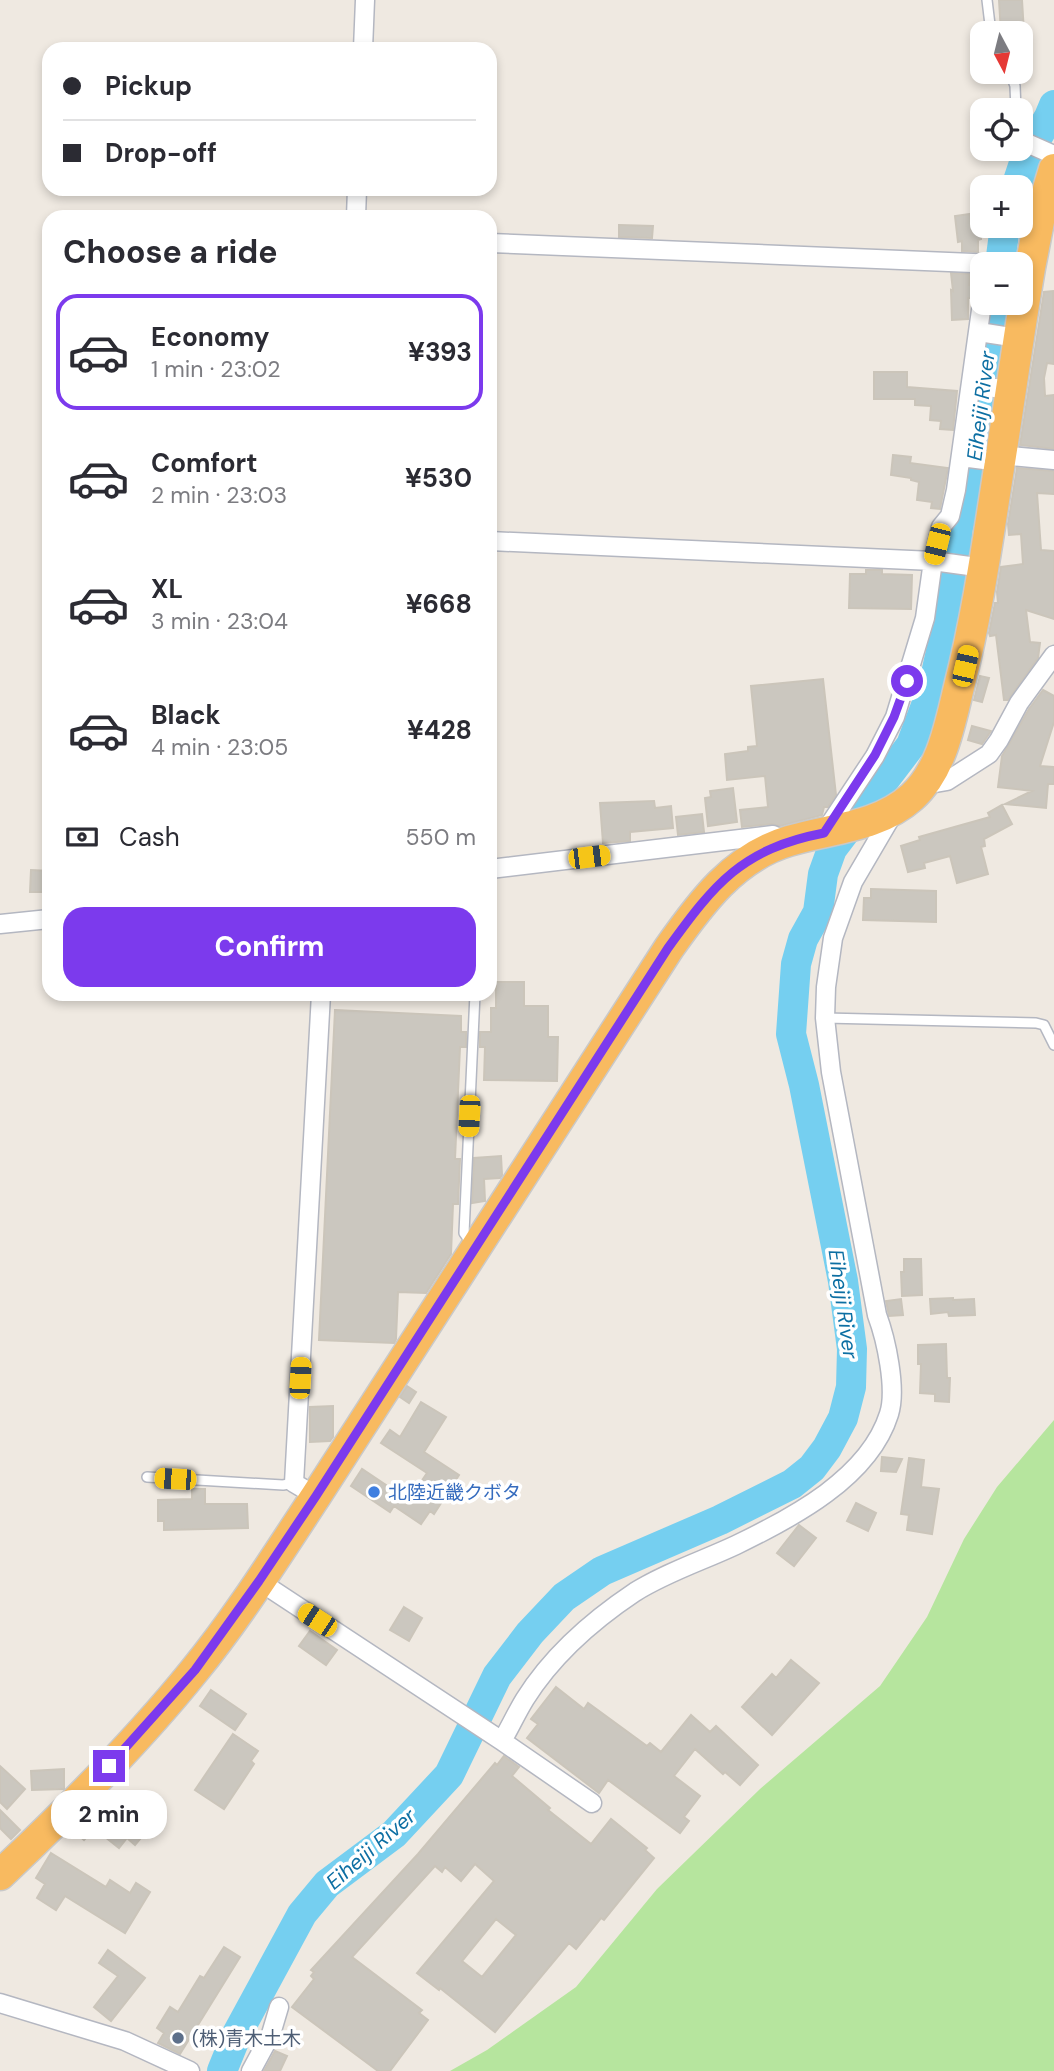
<!DOCTYPE html>
<html lang="en">
<head>
<meta charset="utf-8">
<style>
	:root { --surface:#fff; --page:#f2f2f3; --text:#2b2b33; --muted:#7c7c81; --line:#e1e1e2; --accent:#7c3aed }
	body { margin:0; font-family:"DM Sans","Noto Sans JP",sans-serif; background:var(--page); color:var(--text); height:100vh; display:flex; flex-direction:column; font-size:26px; white-space:nowrap }
	* { box-sizing:border-box; margin:0 }
	p { font-size:23px; color:var(--muted) }
	.icon { flex:none; width:38px; height:38px; fill:none; stroke:currentColor; stroke-width:2; stroke-linecap:round; stroke-linejoin:round }
	.map { position:relative; flex:1; overflow:hidden }
	.panel { position:absolute; left:42px; top:210px; width:455px; height:791px; display:flex; flex-direction:column; background:var(--surface); border-radius:21px; box-shadow:0 4px 10px #0003 }
	.panel>* { flex:none }
	.hud { position:absolute; left:42px; top:42px; width:455px; height:154px; border-radius:21px; box-shadow:0 4px 10px #0003; display:grid; align-content:center; height:154px; padding:0 21px; background:var(--surface) }
	.needle { width:46px; rotate:173deg }
	.fabs { position:absolute; left:970px; top:21px; display:grid; gap:14px }
	.fabs a { display:grid; place-items:center; width:63px; height:63px; border-radius:14px; background:var(--surface); box-shadow:0 4px 10px #0003; font-size:35px }
	.end { position:absolute; width:32px; height:32px; margin:-16px; border:9px solid #7c3aed; background:#fff; box-shadow:0 0 0 4px #fff }
	.from { border-radius:50% }
	.bubble { position:absolute; height:49px; border-radius:21px; background:var(--surface); box-shadow:0 4px 10px #0003; font-size:23px; font-weight:700; line-height:49px; text-align:center }
	.car { position:absolute; width:21px; height:42px; margin:-21px -10px; border-radius:9px; box-shadow:0 0 5px 2px #0007; background:linear-gradient(#f5c518 24%,#345 0 40%,#f5c518 0 76%,#345 0 86%,#f5c518 0) }
	.hud b { display:flex; align-items:center; gap:24px; height:66px; font-size:26px }
	.hud b+b { border-top:2px solid var(--line) }
	.hud i { width:18px; height:18px; background:var(--text) }
	ul { padding:0; list-style:none }
	li { display:flex; align-items:center; gap:21px; height:116px; margin:0 14px 10px; padding:0 7px; border:4px solid transparent; border-radius:21px }
	li div { flex:1 }
	li b { display:block; font-size:26px }
	li em { font-style:normal; font-weight:700 }
	li.on { border-color:var(--accent) }
	li>.icon { width:63px; height:63px; stroke-width:1.5 }
	h2 { padding:0 21px; font-size:32px; line-height:84px }
	.pay { display:flex; align-items:center; gap:18px; height:77px; padding:0 21px; font-size:26px }
	.pay p { margin-inline-start:auto }
	.cta { display:flex; gap:14px; margin-top:auto; padding:14px 21px }
	.cta a { flex:1; height:80px; border-radius:21px; background:var(--accent); color:#fff; font-size:28px; font-weight:700; line-height:80px; text-align:center }
	.map>svg:first-child { display:block }
</style>
</head>
<body>
<div class="map">
<svg width="1054" height="2071" viewBox="0 0 1054 2071">
	<rect width="100%" height="100%" fill="#efe9e1"/>
	<path fill="#b6e59e" d="M1054 1420V2071H450L487 2050 576 1987 657 1889 760 1789 880 1686 927 1617 964 1539 997 1487Z"/>
	<g fill="none" stroke-linecap="round" stroke-linejoin="round">
		<path stroke="#75cff0" stroke-width="30" d="M1016 187 1026 157 1049 117 1054 105
			M1000 264 1005 226
			M222 2071 237 2034 302 1914 327 1884 394 1834 449 1775 497 1676 530 1633 564 1597 602 1571 720 1520 792 1484 812 1468 827 1448 843 1418 851 1387 852 1349 843 1281 804 1085 791 1034 796 964 803 939 818 912 823 874 832 849 911 745 933 687 946 629 958 528 979 447 986 403 994 303"/>
	</g>
	<path fill="#cbc7bf" stroke="#cbc5ba" stroke-width="2" fill-rule="evenodd" d="M999 0H1022L1024 33H1001Z
		M970 214 971 225H980L981 239 978 240V252L962 251V241L958 242 955 216Z
		M619 225 653 226 652 238 619 237Z
		M951 273 970 274 969 285H977V293L972 298H968V319L952 320 951 290 953 291Z
		M1053 291 1054 364 1047 363 1044 378 1045 396 1054 395V449L1020 445 1044 292Z
		M874 372H907V387L957 391 953 430 940 429 941 421 930 420 931 406 915 405V399H874Z
		M893 455 911 457 910 463 948 468 940 509 931 508 932 502 917 500 919 482 911 480V478L891 475Z
		M1017 468 1054 471V494L1037 493 1041 550 1054 551V619L1026 610 1030 642 1040 643 1038 658 1008 700H1004L996 635 990 636 989 633 995 603H998L997 592 1001 567 1023 564 1021 534 1009 535 1008 524Z
		M866 570H882V574L912 575 911 609 849 608 850 574H866Z
		M980 676 989 678 982 702 974 700Z
		M823 679 836 795 828 807H824L822 815 780 826 772 824 742 827 740 810 768 807 765 776 727 780 725 754 748 751V747L757 746 751 686Z
		M1043 690 1054 696V722L1040 766 1054 767V784H1048L1046 808 1005 804 1032 791 998 787 1002 756 1029 709Z
		M972 726 991 731 982 744 968 740Z
		M733 788 737 822 708 826 705 798 711 797 710 791Z
		M654 801 655 808 671 806 673 828 630 832V841L603 843 600 803Z
		M1002 805 1012 824 984 839 985 846 981 847 988 874 957 883 950 856 924 863 925 868 908 872 901 846 920 840 919 837 990 817 988 813Z
		M702 814 704 832 678 835 676 817Z
		M31 870 49 871V892H30Z
		M871 889 936 891V922L863 920 864 898H871Z
		M496 982H524V1006H548V1037H558L557 1081 484 1080 485 1047H480V1032H491V1008H496Z
		M335 1010 461 1016V1032H466V1047H460L455 1159H460L458 1204H453L451 1254 426 1293 398 1292 396 1339 394 1343 319 1340Z
		M501 1156 502 1175 500 1178 484 1179 485 1201 472 1203 474 1158Z
		M904 1259H921L922 1295 902 1296 901 1272H904Z
		M953 1298V1300L974 1299 975 1315 949 1316 948 1312 931 1314 930 1299Z
		M901 1299 903 1315 889 1316 886 1301Z
		M946 1344 947 1378H950L949 1402 935 1401V1394L920 1393 921 1364H918V1345Z
		M407 1386 416 1392 409 1403 400 1397Z
		M421 1402 446 1417 424 1452 459 1475 434 1514 430 1511 421 1524 394 1506 390 1512 351 1486 362 1469 401 1495 402 1493 410 1498 427 1473 381 1443 390 1430 400 1437Z
		M333 1406V1437L330 1441 310 1442V1407Z
		M882 1457 902 1459 896 1472 881 1471Z
		M909 1458 924 1460 921 1487 939 1489 932 1534 907 1530 909 1515 901 1514Z
		M192 1489H205V1504H247L248 1528 164 1530V1521H158V1500L192 1499Z
		M856 1503 876 1513 868 1531 847 1521Z
		M799 1525 816 1538 794 1566 777 1553Z
		M404 1607 422 1618 409 1641 390 1630Z
		M310 1631 337 1650 326 1665 299 1646Z
		M791 1660 819 1683 772 1735 742 1707 772 1674 776 1678Z
		M556 1687 584 1709 588 1703 647 1746 650 1743 661 1752 691 1715 710 1732 716 1726 758 1765 740 1785 725 1772 723 1774 695 1749 674 1776 700 1796 684 1817 689 1821 680 1833 608 1780 599 1793 527 1738 538 1724 531 1719Z
		M211 1690 246 1714 235 1730 200 1706Z
		M233 1734 258 1751 251 1761 254 1764 224 1809 195 1790Z
		M504 1756 519 1767 512 1776 550 1808 548 1810 591 1844 611 1819 647 1848 645 1850 654 1858 604 1920 601 1918 576 1949 569 1943 495 2032 440 1988 439 1990 417 1973 494 1881 475 1864 461 1881 445 1867 442 1872 435 1866 352 1957 422 2010 419 2013 428 2020 390 2071H378L292 2007 314 1979 311 1976 314 1972 311 1970 418 1854 495 1763 497 1765ZM496 1919 516 1935 482 1977 462 1961Z
		M0 1766 25 1789 7 1809 0 1802Z
		M64 1769V1789L32 1790 31 1771Z
		M127 1798 140 1808 135 1814 150 1827 135 1845 127 1838 119 1848 99 1832Z
		M0 1810 20 1830 11 1839 0 1828Z
		M92 1810 102 1820 84 1840 72 1829Z
		M51 1853 106 1887 110 1880 130 1893 136 1883 150 1892 125 1933 65 1896 56 1910 37 1898 45 1884 36 1878Z
		M224 1947 240 1957 180 2054 158 2043 164 2033 157 2028 170 2007 178 2012 200 1976 204 1978Z
		M108 1950 145 1978 111 2021 94 2007 118 1976 99 1963Z
		M275 2051 287 2056 280 2071H264Z"/>
	<g fill="none" stroke-linecap="round" stroke-linejoin="round">
		<g stroke="#b4b7c1" stroke-width="12">
			<path id="service" d="M987 0 991 33
				M1010 72 1015 86 1016 110
				M825 1018 1036 1023 1044 1025 1054 1045
				M472 1244 464 1233 475 994
				M147 1477 283 1485 294 1483"/>
		</g>
		<g stroke="#b4b7c1" stroke-width="21">
			<path id="minor" d="M363 49 365 0
				M1020 140 1054 155
				M356 217 357 189
				M490 243 997 264
				M979 332 1018 338
				M971 385 1011 390
				M1001 455 1054 460
				M961 457 1000 462
				M490 541 933 561 984 568
				M924 785 947 781 989 754 999 740 1019 703 1054 655
				M824 833 875 756 895 717 925 618 933 561 941 527 950 516 956 490 982 303
				M490 869 773 835 781 839
				M0 924 49 919
				M316 1496 294 1483 321 994
				M259 1581 502 1741 592 1803
				M502 1741C510 1727 517 1712 525 1699 552 1656 593 1620 635 1592 667 1572 702 1561 736 1545 792 1518 869 1478 889 1414 897 1389 886 1339 877 1315L831 1072 825 1018 826 987 833 938 853 882 894 812
				M0 2003 125 2041 190 2071
				M251 2071 271 2034 279 2007"/>
		</g>
		<g stroke="#c9c9c9" stroke-width="33">
			<path id="trunk" d="M0 1875C68 1811 135 1744 194 1671 239 1616 277 1555 316 1496L669 948C700 904 734 857 789 841 831 828 877 828 912 797 942 770 950 724 959 687 978 612 988 538 1000 462 1010 398 1019 333 1030 268L1040 216 1054 169"/>
		</g>
		<use href="#service" stroke="#fff" stroke-width="9"/>
		<use href="#minor" stroke="#fff" stroke-width="18"/>
		<use href="#trunk" stroke="#f8ba60" stroke-width="30"/>
	</g>
	<g fill="none" stroke-linecap="round" stroke-linejoin="round">
		<path stroke="#7c3aed" stroke-width="9" d="M109 1766 195 1670 259 1581 316 1496 668 948C715 883 742 849 824 833L875 755 894 717 907 681"/>
	</g>
	<circle fill="#3f7fe0" stroke="#fff" stroke-width="2.5" cx="374" cy="1492" r="7"/>
	<circle fill="#5c6f8a" stroke="#fff" stroke-width="2.5" cx="178" cy="2038" r="7"/>
	<g text-anchor="middle" dominant-baseline="central" stroke-width="7" stroke-linejoin="round" paint-order="stroke">
		<g font-size="19" fill="#366cbe" stroke="#fff" text-anchor="start">
			<text x="388" y="1492">北陸近畿クボタ</text>
		</g>
		<g font-size="19" fill="#4e5e75" stroke="#fff" text-anchor="start">
			<text x="192" y="2038">(株)青木土木</text>
		</g>
		<g font-size="21" font-style="italic" fill="#0d6fa3" stroke="#fff">
			<text transform="translate(981 406) rotate(-83)">Eiheiji River</text>
			<text transform="translate(843 1304) rotate(82)">Eiheiji River</text>
			<text transform="translate(371 1849) rotate(-41)">Eiheiji River</text>
		</g>
	</g>
</svg>
<div class="fabs">
<a><svg class="needle" viewBox="-14 -14 28 28"><path d="M0-13l5 13h-10z" fill="#e53935"/><path d="M0 13l5-13h-10z" fill="#7c7c81"/></svg></a>
<a><svg class="icon" aria-label="locate" viewBox="0 0 24 24"><circle cx="12" cy="12" r="6"/><path d="M12 2v4M12 18v4M2 12h4M18 12h4"/></svg></a>
<a>+</a>
<a>−</a>
</div>
<i class="end from" style="left:907px;top:681px"></i>
<i class="end" style="left:109px;top:1766px"></i>
<div class="bubble" style="left:51px;top:1790px;width:116px">2 min</div>
<i class="car" style="left:937px;top:544px;rotate:194deg"></i>
<i class="car" style="left:965px;top:666px;rotate:13deg"></i>
<i class="car" style="left:589px;top:857px;rotate:83deg"></i>
<i class="car" style="left:469px;top:1116px;rotate:183deg"></i>
<i class="car" style="left:300px;top:1378px;rotate:3deg"></i>
<i class="car" style="left:175px;top:1479px;rotate:273deg"></i>
<i class="car" style="left:317px;top:1620px;rotate:303deg"></i>
<div class="hud">
<b><i class="from"></i>Pickup</b>
<b><i></i>Drop-off</b>
</div>
<section class="panel">
<h2>Choose a ride</h2>
<ul>
<li class="on"><svg class="icon" aria-label="car" viewBox="0 0 24 24"><path d="M5 17H2v-5l4-1 3-4h7l3 4 3 1v5h-3M9 17h6M6 11h13"/><circle cx="7" cy="17" r="2"/><circle cx="17" cy="17" r="2"/></svg><div><b>Economy</b><p>1 min · 23:02</p></div><em>¥393</em></li>
<li><svg class="icon" aria-label="car" viewBox="0 0 24 24"><path d="M5 17H2v-5l4-1 3-4h7l3 4 3 1v5h-3M9 17h6M6 11h13"/><circle cx="7" cy="17" r="2"/><circle cx="17" cy="17" r="2"/></svg><div><b>Comfort</b><p>2 min · 23:03</p></div><em>¥530</em></li>
<li><svg class="icon" aria-label="car" viewBox="0 0 24 24"><path d="M5 17H2v-5l4-1 3-4h7l3 4 3 1v5h-3M9 17h6M6 11h13"/><circle cx="7" cy="17" r="2"/><circle cx="17" cy="17" r="2"/></svg><div><b>XL</b><p>3 min · 23:04</p></div><em>¥668</em></li>
<li><svg class="icon" aria-label="car" viewBox="0 0 24 24"><path d="M5 17H2v-5l4-1 3-4h7l3 4 3 1v5h-3M9 17h6M6 11h13"/><circle cx="7" cy="17" r="2"/><circle cx="17" cy="17" r="2"/></svg><div><b>Black</b><p>4 min · 23:05</p></div><em>¥428</em></li>
</ul>
<div class="pay"><svg class="icon" aria-label="cash" viewBox="0 0 24 24"><path d="M3 7h18v10H3z"/><circle cx="12" cy="12" r="2"/></svg>Cash<p>550 m</p></div>
<div class="cta"><a>Confirm</a></div>
</section>
</div>
</body>
</html>
